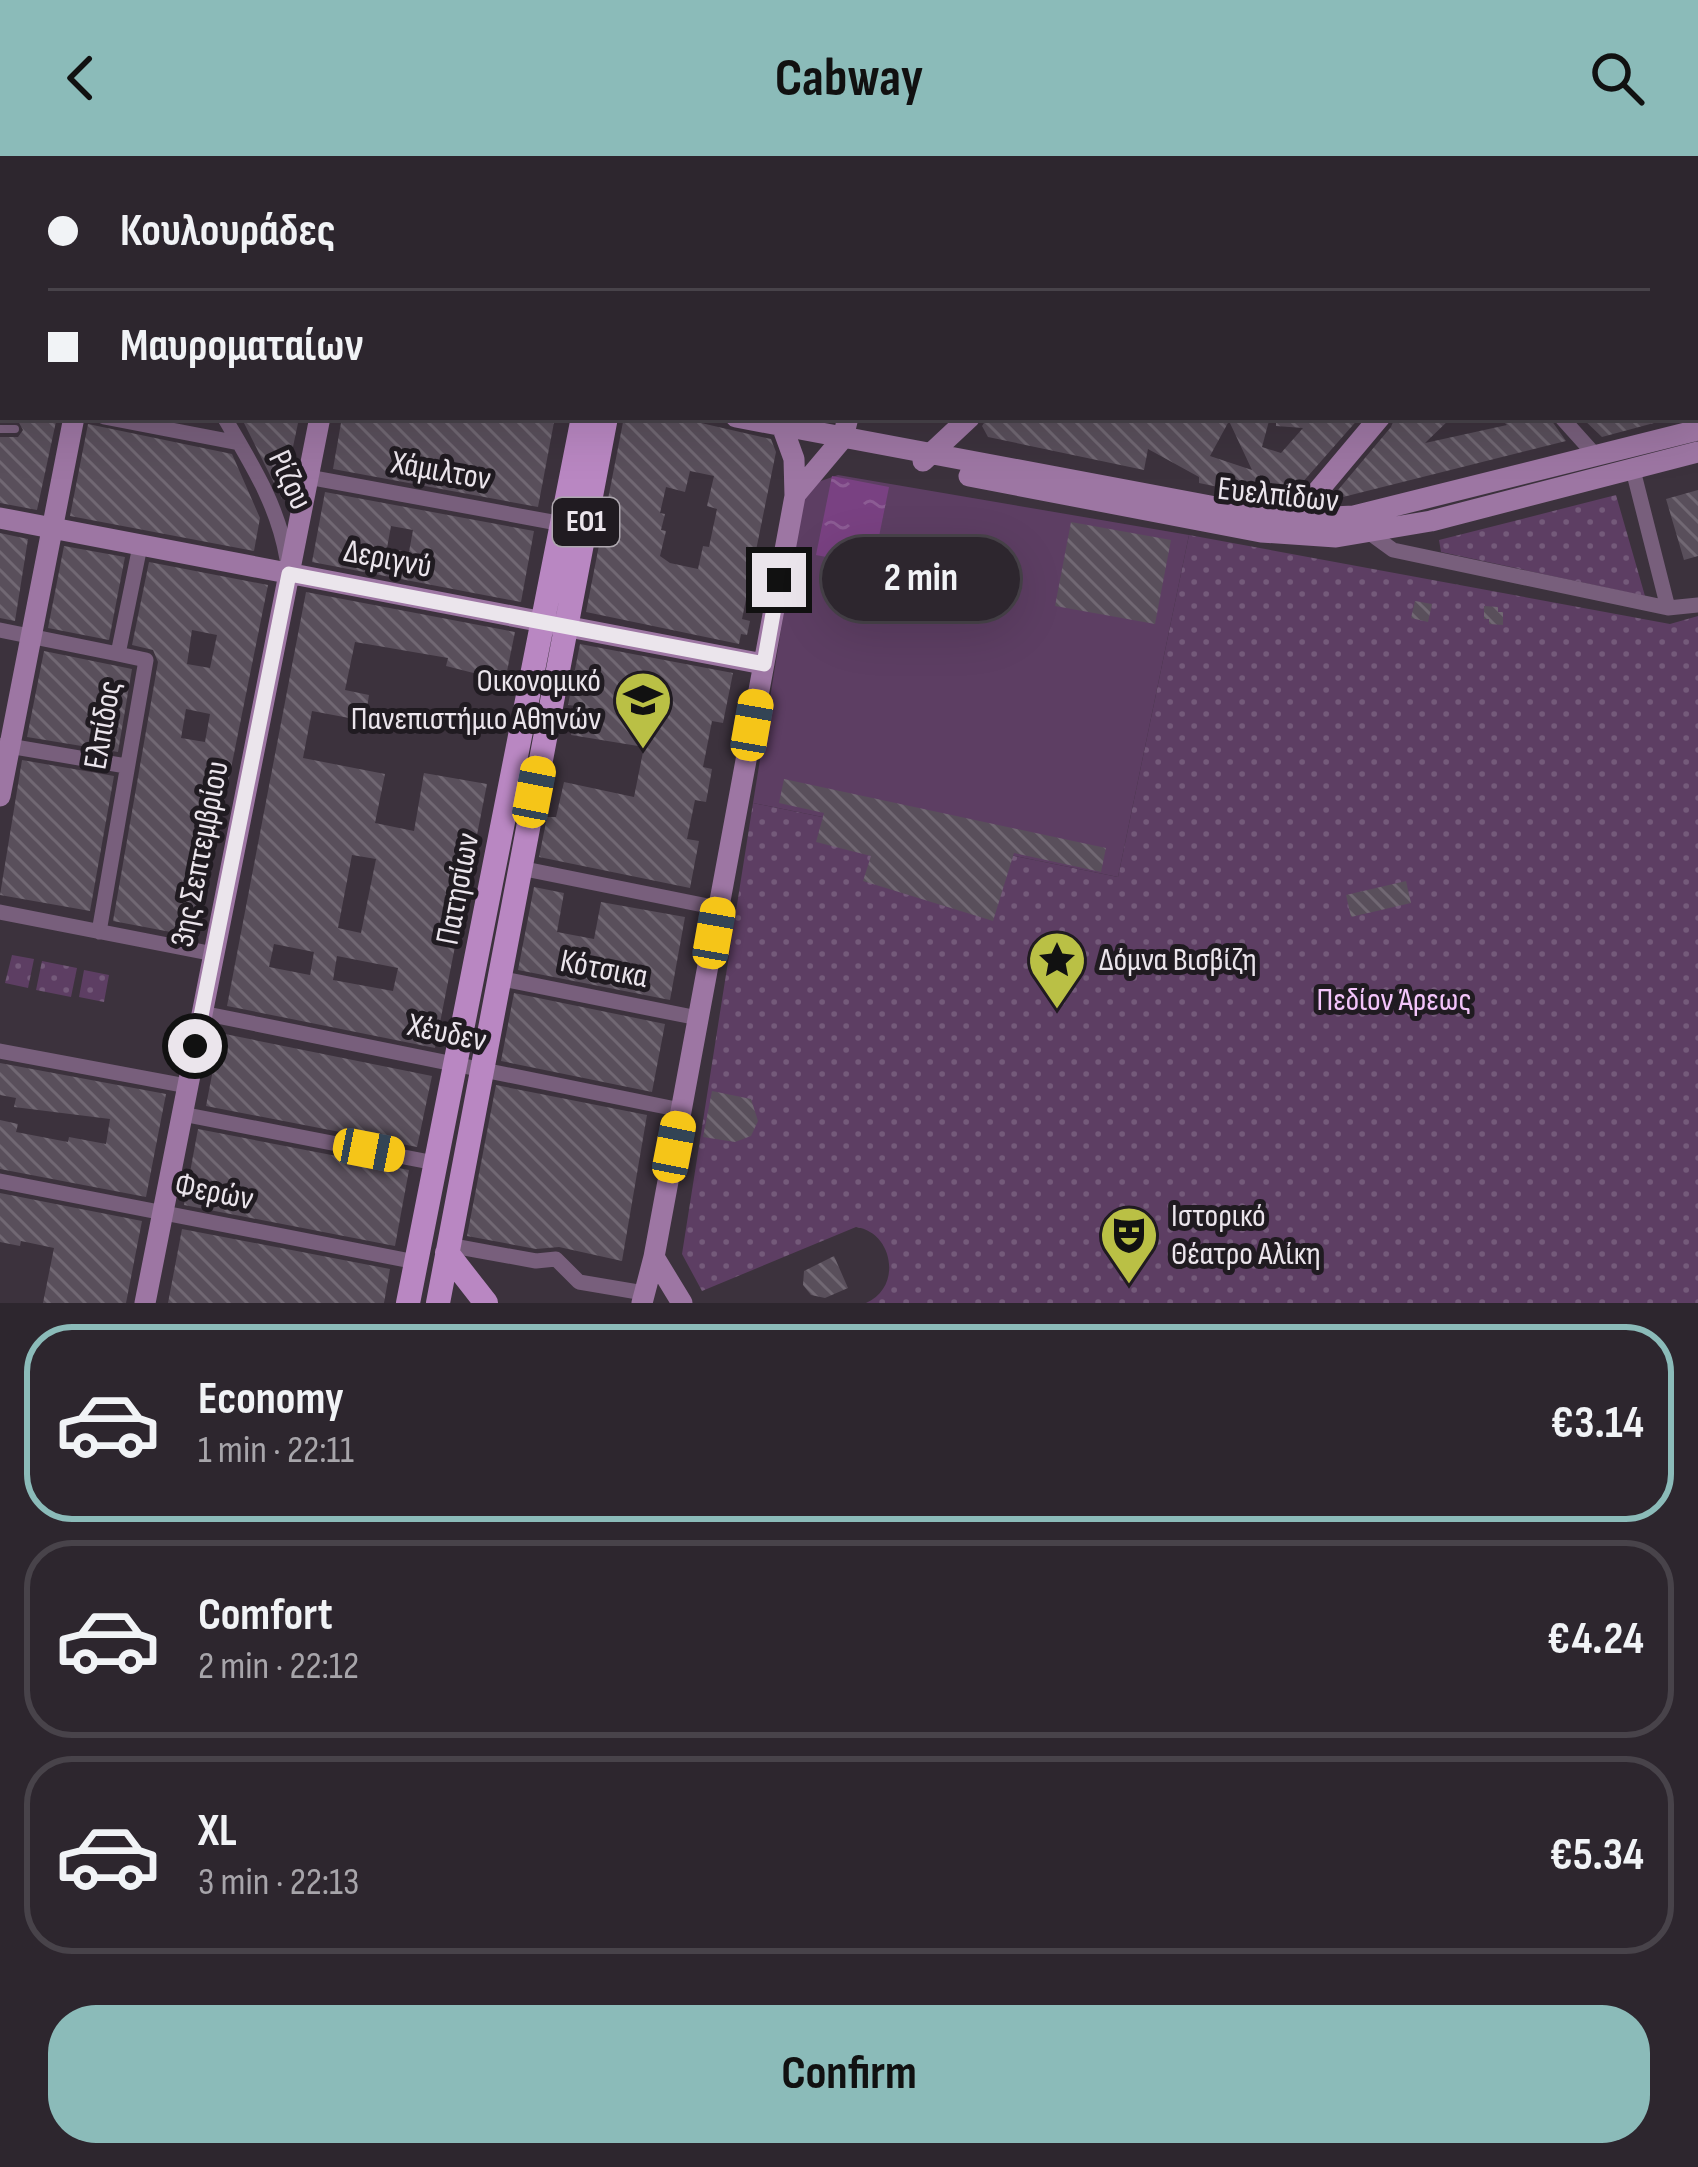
<!DOCTYPE html>
<html lang="en">
<head>
<meta charset="utf-8">
<style>
	:root { --surface:#2d262e; --page:#39323a; --text:#f1f3f6; --muted:#a7a5aa; --line:#48434a; --accent:#8bbbb9 }
	body { margin:0; font-family:"Sofia Sans Condensed",sans-serif; background:var(--page); color:var(--text); height:100vh; display:flex; flex-direction:column; font-size:45px; white-space:nowrap }
	* { box-sizing:border-box; margin:0 }
	p { font-size:39px; color:var(--muted) }
	.icon { flex:none; width:66px; height:66px; fill:none; stroke:currentColor; stroke-width:2; stroke-linecap:round; stroke-linejoin:round }
	.map { position:relative; height:1147px; overflow:hidden }
	.details { display:flex; flex-direction:column; background:var(--surface); flex:1 }
	.details>* { flex:none }
	.banner { position:absolute; left:0px; top:0px; width:1698px; height:264px; box-shadow:0 12px 48px #0002,0 0 0 3px var(--line); display:grid; align-content:center; height:264px; padding:0 48px; background:var(--surface) }
	.end { position:absolute; width:54px; height:54px; margin:-27px; border:15px solid #ebe5ec; background:#111; box-shadow:0 0 0 6px #111 }
	.from { border-radius:50% }
	.bubble { position:absolute; height:84px; border-radius:42px; background:var(--surface); box-shadow:0 12px 48px #0002,0 0 0 3px var(--line); font-size:39px; font-weight:700; line-height:84px; text-align:center }
	.car { position:absolute; width:36px; height:72px; margin:-36px -18px; border-radius:15px; box-shadow:0 0 9px 3px #0007; background:linear-gradient(#f5c518 24%,#345 0 40%,#f5c518 0 76%,#345 0 86%,#f5c518 0) }
	.banner b { display:flex; align-items:center; gap:42px; height:114px; font-size:45px }
	.banner b+b { border-top:3px solid var(--line) }
	.banner i { width:30px; height:30px; background:var(--text) }
	ul { padding:21px 0 0; list-style:none }
	li { display:flex; align-items:center; gap:36px; height:198px; margin:0 24px 18px; padding:0 24px; border:6px solid var(--line); border-radius:48px }
	li div { flex:1 }
	li b { display:block; font-size:45px }
	li em { font-style:normal; font-weight:700 }
	li.on { border-color:var(--accent) }
	li>.icon { width:108px; height:108px; stroke-width:1.5 }
	.primary-button { display:flex; gap:24px; margin-top:auto; padding:24px 48px }
	.primary-button a { flex:1; height:138px; border-radius:48px; background:var(--accent); color:#111; font-size:48px; font-weight:700; line-height:138px; text-align:center }
	header { display:flex; justify-content:space-between; align-items:center; height:156px; padding:0 48px; background:var(--accent); color:#111; font-size:54px; font-weight:700 }
	.map>svg:first-child { display:block }
</style>
</head>
<body>
<header><svg class="icon" aria-label="back" viewBox="0 0 24 24"><path d="M15 5l-7 7 7 7"/></svg>Cabway<svg class="icon" aria-label="search" viewBox="0 0 24 24"><circle cx="10" cy="10" r="6"/><path d="M15 15l6 6"/></svg></header>
<div class="map">
<svg width="1698" height="1147" viewBox="0 0 1698 1147">
	<defs>
		<pattern id="grass-dots" width="8" height="8" patternUnits="userSpaceOnUse" patternTransform="scale(3)"><rect width="8" height="8" fill="#5d3e63"/><path d="M2 2h.1M6 6h.1" fill="none" stroke="#745a7a" stroke-width="1.8" stroke-linecap="round"/></pattern>
		<pattern id="water-ripples" width="26" height="14" patternUnits="userSpaceOnUse" patternTransform="scale(3)"><rect width="26" height="14" fill="#794182"/><path d="M2 4q2-2 4 0t4 0M15 11q2-2 4 0t4 0" fill="none" stroke="#8c5c94"/></pattern>
		<pattern id="building-back-hatch" width="6" height="6" patternUnits="userSpaceOnUse" patternTransform="scale(3)"><rect width="6" height="6" fill="#594f5b"/><path d="M-1 5l2 2M0 0l6 6M5-1l2 2" fill="none" stroke="#716873"/></pattern>
	</defs>
	<rect width="100%" height="100%" fill="#3c323d"/>
	<path fill="url(#grass-dots)" d="M1616 339 1645 440 1441 396 1439 384Z
		M1189 379 1670 468 1698 460V1147H866C903 1131 893 1076 856 1071L702 1135 682 1098 753 647 1118 721Z
		M12 799 34 803 28 832 5 827Z
		M42 805 77 812 71 841 36 834Z
		M84 814 109 819 104 846 79 841Z"/>
	<path fill="#5d3e63" d="M838 319 1189 379 1118 721 753 647 802 344 818 326Z"/>
	<path fill="url(#water-ripples)" d="M832 320 889 331 873 410 816 399Z"/>
	<path fill="url(#building-back-hatch)" fill-rule="evenodd" d="M0 261H57L37 354 0 347V281H18L23 274 18 265H0Z
		M241 261H285L284 265 298 267 282 343Z
		M342 261H555L538 351 333 313Z
		M624 261H675L771 283 776 296 742 463 750 465 747 479 741 478 739 488 586 456ZM690 315 714 320 707 350 717 353 709 391 703 390 698 413 670 407 660 400 666 375 661 374 665 358 660 357 666 331 685 336Z
		M988 261H1270L1262 291 1281 297 1303 272 1276 270V261H1360L1286 345 1199 327V321L1148 293 1144 314 988 281 982 270ZM1229 265 1252 314 1210 300Z
		M1395 261H1452L1425 287 1507 269 1499 261H1549L1566 285 1335 343 1333 340 1391 271Z
		M1581 261H1664L1665 264 1602 281Z
		M88 268 232 298 260 362 254 395 70 360Z
		M1698 334V400L1684 404 1666 343Z
		M325 336 534 375 521 446 312 406ZM391 370 413 374 409 396 387 392Z
		M1071 366 1171 384 1155 468 1055 450Z
		M0 377 28 383 15 465 0 462Z
		M64 390 125 401 109 484 48 472Z
		M149 406 268 429 197 781 113 765 158 506 153 494 132 489ZM192 474 217 479 210 512 187 508ZM186 553 210 558 205 586 181 582Z
		M306 436 515 476 505 525 446 510 448 502 355 486 345 534 369 539 365 565 312 555 303 602 385 618 375 667 414 675 424 617 487 628 435 892 227 850ZM352 699 376 703 361 777 338 772ZM274 788 314 796 310 819 269 811ZM337 800 398 812 393 835 333 824Z
		M1415 445 1432 448 1428 466 1411 462Z
		M1484 450 1498 451V456H1503V469L1489 468V463H1484Z
		M580 488 733 517 723 567 712 565 703 611 712 613 706 646 695 644 687 683 699 685 690 732 539 701 547 661H556L564 626 634 641 644 591 571 579 576 550 568 549Z
		M44 495 132 513 118 596 27 581Z
		M22 604 114 620 90 755 0 739Z
		M784 623 1106 692 1101 716 1014 697 993 765 863 725 871 700 816 686 824 657 779 647Z
		M1406 725 1411 747 1351 761 1346 739Z
		M534 731 564 737 557 776 594 783 601 746 685 761 670 844 518 814Z
		M514 837 665 868 652 936 501 905Z
		M220 877 432 920 417 991 206 950Z
		M0 907 166 938 146 1041 0 1013V964L18 968 16 976 68 986 69 981 106 988 110 963 14 951 16 942 0 939Z
		M496 929 647 959 622 1105 559 1091 536 1093 467 1080Z
		M712 935 751 943 758 965 751 980 735 986 703 981Z
		M198 973 409 1014 395 1090 184 1049Z
		M0 1037 142 1065 126 1147H43L54 1092 21 1085 20 1090 0 1086Z
		M182 1073 390 1113 384 1147H168Z
		M834 1100 848 1132 825 1142 811 1139 803 1129 804 1115Z"/>
	<g fill="none" stroke-linecap="round" stroke-linejoin="round">
		<path stroke="#785f7c" stroke-width="8" d="M0 273H15"/>
		<path stroke="#785f7c" stroke-width="15" d="M837 0V3
			M1285 0 1288 3
			M1487 0 1490 3
			M240 3V0
			M1145 3 1146 0
			M0 12 3 13
			M1695 85 1698 81
			M0 189H3
			M1695 194 1698 197
			M104 261 239 287
			M224 261C251 307 278 349 287 403
			M1561 261 1596 300
			M1633 314 1668 452
			M308 321 563 368
			M1371 378 1393 394 1668 452 1698 449
			M0 474 118 498
			M3 589 126 610
			M520 712 718 752
			M0 756 214 798
			M99 776 146 504 118 498 139 395
			M498 822 698 862
			M202 857 681 954
			M0 895 187 930
			M182 958 435 1007
			M0 1025 416 1106
			M448 1089 536 1105 556 1103 579 1126 644 1137"/>
		<path stroke="#9d76a3" stroke-width="21" d="M920 0 936 3
			M124 3V0
			M372 3V0
			M898 3V0
			M1258 3 1262 0
			M1599 3 1602 0
			M0 119 3 120
			M736 261 1237 355 1290 363 1354 360 1698 274
			M923 305 970 261
			M969 320 1261 376 1336 381 1431 365 1698 296
			M795 339 843 282 848 261
			M0 362 763 508
			M1284 367 1301 355 1380 261
			M0 640 74 261
			M654 1101 682 1147
			M145 1147 320 261
			M642 1147 654 1101 795 340 794 303 782 270"/>
		<path stroke="#b987c2" stroke-width="24" d="M633 3 634 0
			M656 3 657 0
			M447 1097 486 1147
			M408 1147 583 261
			M438 1147 606 261"/>
	</g>
	<g fill="none" stroke-linecap="round" stroke-linejoin="round">
		<path stroke="#ebe5ec" stroke-width="15" d="M195 890 289 418 764 508 779 424"/>
	</g>
	<defs>
		<g id="university-pin" transform="scale(3)"><path d="M0 17L-7.5 6A9.5 9.5 0 1 1 7.5 6Z" fill="#bac045" stroke="#201b21"/><path d="M0-5L7-2L0 1L-7-2ZM-4 1L0 2.5L4 1V4Q0 6-4 4Z" fill="#111"/></g>
		<g id="sight-pin" transform="scale(3)"><path d="M0 17L-7.5 6A9.5 9.5 0 1 1 7.5 6Z" fill="#bac045" stroke="#201b21"/><path d="M0-6L1.8-2.2L6-1.7L2.9 1.2L3.7 5.4L0 3.3L-3.7 5.4L-2.9 1.2L-6-1.7L-1.8-2.2Z" fill="#111"/></g>
		<g id="theatre-pin" transform="scale(3)"><path d="M0 17L-7.5 6A9.5 9.5 0 1 1 7.5 6Z" fill="#bac045" stroke="#201b21"/><path d="M-5-5.5Q0-4 5-5.5V0Q5 5 0 6Q-5 5-5 0ZM-3.3-2.5H-1v1.5H-3.3ZM1-2.5H3.3v1.5H1ZM-2.8 1Q0 5.5 2.8 1Z" fill="#111"/></g>
	</defs>
	<g fill-rule="evenodd">
		<use href="#university-pin" x="643" y="544"/>
		<use href="#sight-pin" x="1057" y="804"/>
		<use href="#theatre-pin" x="1129" y="1079"/>
	</g>
	<g text-anchor="middle" dominant-baseline="central" stroke-width="10" stroke-linejoin="round" paint-order="stroke">
		<rect fill="#201b21" stroke="#aea8af" stroke-width="3" x="553" y="342" width="66" height="48" rx="9"/>
		<g font-size="30" font-weight="bold" fill="#ebe5ec">
			<text x="586" y="366">ΕΟ1</text>
		</g>
		<g font-size="33" fill="#ebe5ec" stroke="#201b21">
			<text transform="translate(441 315) rotate(10)">Χάμιλτον</text>
			<text transform="translate(290 324) rotate(65)">Ρίζου</text>
			<text transform="translate(1278 339) rotate(6)">Ευελπίδων</text>
			<text transform="translate(388 403) rotate(11)">Δεριγνύ</text>
			<text transform="translate(103 569) rotate(-80)">Ελπίδος</text>
			<text transform="translate(200 698) rotate(-79)">3ης Σεπτεμβρίου</text>
			<text transform="translate(458 733) rotate(-79)">Πατησίων</text>
			<text transform="translate(604 813) rotate(11)">Κότσικα</text>
			<text transform="translate(447 877) rotate(12)">Χέυδεν</text>
			<text transform="translate(214 1036) rotate(11)">Φερών</text>
		</g>
		<g font-size="33" fill="#ebe5ec" stroke="#201b21" text-anchor="start">
			<text x="601" y="525" text-anchor="end">Οικονομικό<tspan x="601" dy="38">Πανεπιστήμιο Αθηνών</tspan></text>
			<text x="1099" y="804">Δόμνα Βισβίζη</text>
			<text x="1171" y="1060">Ιστορικό<tspan x="1171" dy="38">Θέατρο Αλίκη</tspan></text>
		</g>
		<g font-size="33" fill="#f4c5fb" stroke="#201b21">
			<text x="1394" y="844">Πεδίον Άρεως</text>
		</g>
	</g>
</svg>
<i class="end from" style="left:195px;top:890px"></i>
<i class="end" style="left:779px;top:424px"></i>
<div class="bubble" style="left:822px;top:381px;width:198px">2 min</div>
<i class="car" style="left:752px;top:569px;rotate:10deg"></i>
<i class="car" style="left:534px;top:636px;rotate:11deg"></i>
<i class="car" style="left:714px;top:777px;rotate:10deg"></i>
<i class="car" style="left:674px;top:991px;rotate:11deg"></i>
<i class="car" style="left:369px;top:994px;rotate:101deg"></i>
<div class="banner">
<b><i class="from"></i>Κουλουράδες</b>
<b><i></i>Μαυροματαίων</b>
</div>
</div>
<section class="details">
<ul>
<li class="on"><svg class="icon" aria-label="car" viewBox="0 0 24 24"><path d="M5 17H2v-5l4-1 3-4h7l3 4 3 1v5h-3M9 17h6M6 11h13"/><circle cx="7" cy="17" r="2"/><circle cx="17" cy="17" r="2"/></svg><div><b>Economy</b><p>1 min · 22:11</p></div><em>€3.14</em></li>
<li><svg class="icon" aria-label="car" viewBox="0 0 24 24"><path d="M5 17H2v-5l4-1 3-4h7l3 4 3 1v5h-3M9 17h6M6 11h13"/><circle cx="7" cy="17" r="2"/><circle cx="17" cy="17" r="2"/></svg><div><b>Comfort</b><p>2 min · 22:12</p></div><em>€4.24</em></li>
<li><svg class="icon" aria-label="car" viewBox="0 0 24 24"><path d="M5 17H2v-5l4-1 3-4h7l3 4 3 1v5h-3M9 17h6M6 11h13"/><circle cx="7" cy="17" r="2"/><circle cx="17" cy="17" r="2"/></svg><div><b>XL</b><p>3 min · 22:13</p></div><em>€5.34</em></li>
</ul>
<div class="primary-button"><a>Confirm</a></div>
</section>
</body>
</html>
